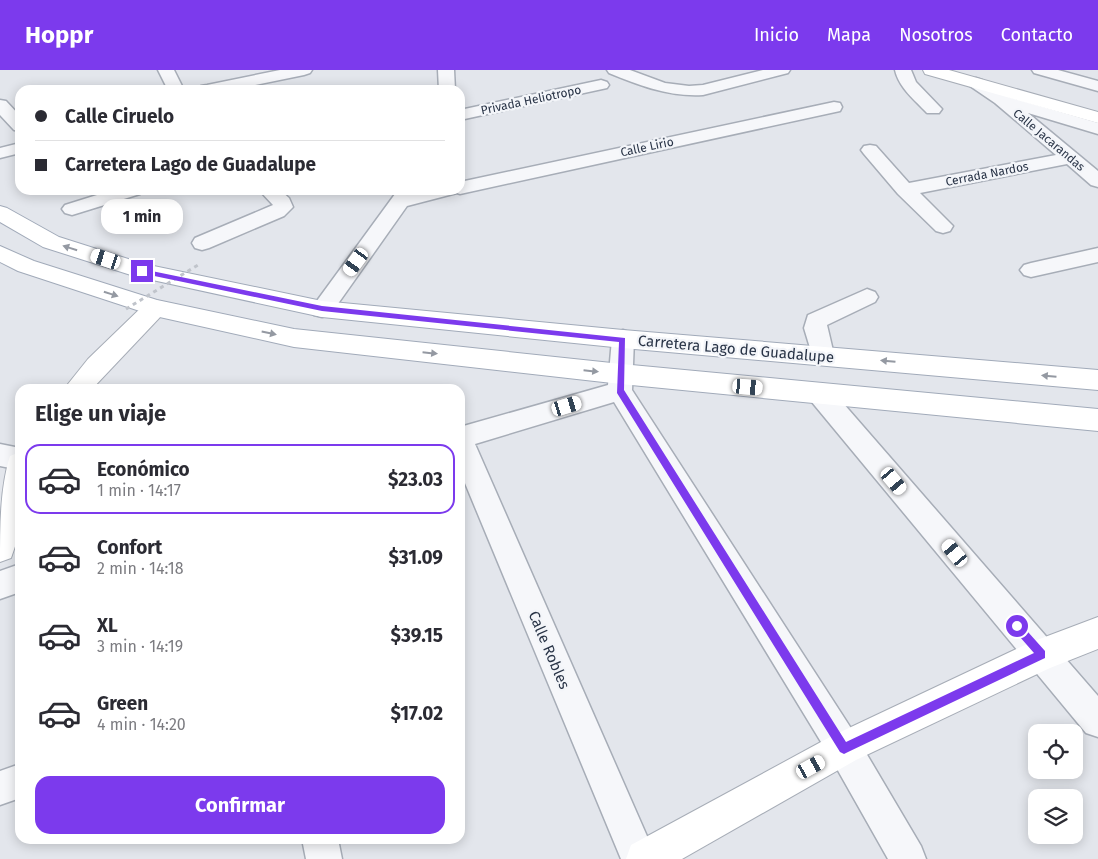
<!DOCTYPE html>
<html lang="es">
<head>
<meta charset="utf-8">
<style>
	:root { --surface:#fff; --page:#f2f2f3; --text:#2b2b33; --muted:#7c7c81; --line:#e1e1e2; --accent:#7c3aed }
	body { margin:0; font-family:"Fira Sans",sans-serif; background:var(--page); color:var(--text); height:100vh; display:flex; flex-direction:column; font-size:19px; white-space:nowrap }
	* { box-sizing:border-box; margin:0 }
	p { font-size:16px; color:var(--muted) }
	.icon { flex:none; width:28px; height:28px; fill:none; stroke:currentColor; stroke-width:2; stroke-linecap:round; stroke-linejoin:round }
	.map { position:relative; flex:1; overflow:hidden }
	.drawer { position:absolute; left:15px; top:314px; width:450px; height:460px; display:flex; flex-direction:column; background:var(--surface); border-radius:15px; box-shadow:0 2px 12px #0003 }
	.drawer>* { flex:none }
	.guide { position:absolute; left:15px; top:15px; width:450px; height:110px; border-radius:15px; box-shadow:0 2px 12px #0003; display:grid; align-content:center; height:110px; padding:0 20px; background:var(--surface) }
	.controls { position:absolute; left:1028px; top:654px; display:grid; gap:10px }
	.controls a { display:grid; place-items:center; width:55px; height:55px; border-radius:10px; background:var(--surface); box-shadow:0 2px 12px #0003; font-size:25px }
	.end { position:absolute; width:22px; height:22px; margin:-11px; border:6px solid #7c3aed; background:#fff; box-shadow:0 0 0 2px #fff }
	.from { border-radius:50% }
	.bubble { position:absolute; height:35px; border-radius:15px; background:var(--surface); box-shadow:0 2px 12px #0003; font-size:16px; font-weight:700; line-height:35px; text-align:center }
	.car { position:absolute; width:15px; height:30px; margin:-15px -8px; border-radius:6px; box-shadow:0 0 4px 1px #0007; background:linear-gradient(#fff 24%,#345 0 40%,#fff 0 76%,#345 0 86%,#fff 0) }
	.guide b { display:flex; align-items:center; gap:18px; height:48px; font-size:19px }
	.guide b+b { border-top:1px solid var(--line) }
	.guide i { width:12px; height:12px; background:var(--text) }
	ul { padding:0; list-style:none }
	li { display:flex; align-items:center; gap:15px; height:70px; margin:0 10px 8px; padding:0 10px; border:2px solid transparent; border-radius:15px }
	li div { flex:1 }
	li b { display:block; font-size:19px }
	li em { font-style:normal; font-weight:700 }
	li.selected { border-color:var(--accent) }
	li>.icon { width:45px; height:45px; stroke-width:1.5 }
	h2 { padding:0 20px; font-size:22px; line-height:60px }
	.button { display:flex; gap:10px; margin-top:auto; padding:10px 20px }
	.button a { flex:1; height:58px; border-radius:15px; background:var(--accent); color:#fff; font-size:20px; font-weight:700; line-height:58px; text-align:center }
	header { display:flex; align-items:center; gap:30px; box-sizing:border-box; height:70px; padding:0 25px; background:var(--accent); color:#fff }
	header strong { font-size:24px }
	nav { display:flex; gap:28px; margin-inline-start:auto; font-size:18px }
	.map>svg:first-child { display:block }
</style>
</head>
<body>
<header>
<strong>Hoppr</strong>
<nav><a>Inicio</a><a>Mapa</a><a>Nosotros</a><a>Contacto</a></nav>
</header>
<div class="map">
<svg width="1098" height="789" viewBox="0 0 1098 789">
	<rect width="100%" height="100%" fill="#e3e6ec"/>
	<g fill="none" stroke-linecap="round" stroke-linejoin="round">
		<g stroke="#a7adb7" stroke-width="3">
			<path id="street" d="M158 0H174L184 20H168Z
				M280 0H312L310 3 304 5 231 20H199L201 16 207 15Z
				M438 0H454L455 20H439Z
				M607 0H630L665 13 689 16 703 15 763 0H790L788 3 703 25C669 27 641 16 609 3Z
				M895 0H911L916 12 942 39 939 43H927C915 30 899 18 895 0Z
				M1032 0H1058L1098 11V21L1034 3Z
				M976 8 982 10 1009 27 1098 53V64L1028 43 1098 101V117L1091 115 1067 94 920 123 953 156 950 161 943 163 936 161 898 124 864 84 861 80 864 76 870 75 876 76 909 113 1056 85 995 33 970 16 968 13 970 10Z
				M601 10 607 12 609 15 607 18 460 50V40Z
				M0 30 6 31 20 46V61L14 60 0 45Z
				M834 32 840 33 842 37 840 41 460 124 457 123 407 136 330 245 322 247 314 245 311 239 398 120H460V112Z
				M20 73V83L0 88V78Z
				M113 120H143L140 124 72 145 65 143 62 139 65 135Z
				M259 120H280L289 128 293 137 284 146 209 178 202 180 195 178 192 173 195 168 273 135Z
				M1098 178V192L1031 207 1024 205 1020 200 1024 195 1031 193Z
				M867 219 875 222 878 227 875 232 827 255 834 285 830 291 822 294 814 291 804 258 808 245Z
				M623 260 631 263 634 269 632 320 856 666 921 776 926 789H888L832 690 614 332 475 374 657 789H621L460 401V357L608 315 612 269 615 263Z
				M820 314 829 317 1098 626V667L1086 663 811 331 808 324 811 317Z
				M0 374 20 378V400L0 396Z
				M20 494V522L0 529V501Z
				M20 694V728L0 735V701Z
				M302 769H338L342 789H306Z"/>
		</g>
		<g stroke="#a7adb7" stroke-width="2">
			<path id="secondary" d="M923 0H949L1098 42V53L925 4Z
				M155 230 163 232 167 238 163 244 92 319H64L88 289 147 232Z
				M20 382V462L11 488 0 492C0 457 0 418 10 386Z
				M1098 547V579L1050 598 856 690 682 789H626L631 775 832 666 1029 573Z"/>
		</g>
		<g stroke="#a1aab9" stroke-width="2">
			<path id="primary" d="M0 136 7 138 59 167 144 194 322 231 623 260 1098 300V320L623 278 322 247 134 206 43 177 0 152Z
				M0 176 34 191 157 230 294 259 621 294 1098 339V361L621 314 294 277 155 246 18 201 0 192Z"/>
		</g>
		<use href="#street" fill="#f6f7fa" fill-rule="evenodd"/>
		<use href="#secondary" fill="#fff" fill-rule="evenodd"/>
		<use href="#primary" fill="#fff" fill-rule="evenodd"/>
		<path stroke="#c0c4cb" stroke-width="3" stroke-dasharray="4 4" stroke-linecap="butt" d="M126 239 198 195"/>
	</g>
	<defs><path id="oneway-solid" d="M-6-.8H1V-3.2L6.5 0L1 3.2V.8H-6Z" transform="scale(1.25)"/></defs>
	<g fill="#9499a2">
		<use href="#oneway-solid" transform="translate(70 178) rotate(-162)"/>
		<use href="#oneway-solid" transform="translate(111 224) rotate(18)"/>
		<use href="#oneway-solid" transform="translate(269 263) rotate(12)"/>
		<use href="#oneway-solid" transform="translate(430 283) rotate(6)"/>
		<use href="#oneway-solid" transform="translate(888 291) rotate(-175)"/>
		<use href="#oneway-solid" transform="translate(591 301) rotate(6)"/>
		<use href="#oneway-solid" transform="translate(1049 306) rotate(-175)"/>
	</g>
	<path fill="#7c3aed" d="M142 199 322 236 625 268 624 320 846 672 1034 583 1013 559V553H1020L1045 581V588L848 682 844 684 840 682 617 323 619 272 322 241 140 203 139 201Z"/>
	<g text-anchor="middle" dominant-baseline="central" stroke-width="4.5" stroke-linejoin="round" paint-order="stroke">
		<g font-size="12" fill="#283346" stroke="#f3f5f9">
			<text transform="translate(531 30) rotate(-12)">Privada Heliotropo</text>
			<text transform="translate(1049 70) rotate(40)">Calle Jacarandas</text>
			<text transform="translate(647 77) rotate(-12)">Calle Lirio</text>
			<text transform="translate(987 104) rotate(-11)">Cerrada Nardos</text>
		</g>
		<g font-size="15" fill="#283346" stroke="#f3f5f9">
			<text transform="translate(736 279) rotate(5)">Carretera Lago de Guadalupe</text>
			<text transform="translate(549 580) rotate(67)">Calle Robles</text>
		</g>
	</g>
</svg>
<div class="controls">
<a><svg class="icon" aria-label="locate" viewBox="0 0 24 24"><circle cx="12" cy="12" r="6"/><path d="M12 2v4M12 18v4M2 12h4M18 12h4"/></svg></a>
<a><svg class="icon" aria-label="layers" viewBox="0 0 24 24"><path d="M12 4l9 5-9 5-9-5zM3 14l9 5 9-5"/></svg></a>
</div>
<i class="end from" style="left:1017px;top:556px"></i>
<i class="end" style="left:142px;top:201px"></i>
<div class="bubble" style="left:101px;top:129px;width:82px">1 min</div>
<i class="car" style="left:106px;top:189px;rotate:288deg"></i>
<i class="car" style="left:356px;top:192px;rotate:216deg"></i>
<i class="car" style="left:748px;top:317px;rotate:95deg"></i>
<i class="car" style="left:567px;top:336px;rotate:73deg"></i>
<i class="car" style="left:894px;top:411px;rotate:140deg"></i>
<i class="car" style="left:955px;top:483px;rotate:320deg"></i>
<i class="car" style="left:811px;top:697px;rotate:61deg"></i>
<div class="guide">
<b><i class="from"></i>Calle Ciruelo</b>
<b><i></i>Carretera Lago de Guadalupe</b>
</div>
<section class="drawer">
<h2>Elige un viaje</h2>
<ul>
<li class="selected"><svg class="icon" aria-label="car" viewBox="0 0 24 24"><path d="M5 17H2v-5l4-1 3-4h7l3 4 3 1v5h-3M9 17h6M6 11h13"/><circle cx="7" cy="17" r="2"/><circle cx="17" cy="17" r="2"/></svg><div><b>Económico</b><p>1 min · 14:17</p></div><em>$23.03</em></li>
<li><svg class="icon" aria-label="car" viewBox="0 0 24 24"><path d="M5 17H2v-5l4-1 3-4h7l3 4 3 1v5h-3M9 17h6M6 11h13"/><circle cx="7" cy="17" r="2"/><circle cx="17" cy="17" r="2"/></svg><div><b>Confort</b><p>2 min · 14:18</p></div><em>$31.09</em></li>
<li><svg class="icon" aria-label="car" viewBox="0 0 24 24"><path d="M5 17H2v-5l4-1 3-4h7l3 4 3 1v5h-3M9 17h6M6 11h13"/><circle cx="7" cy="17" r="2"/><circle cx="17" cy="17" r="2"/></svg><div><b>XL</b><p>3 min · 14:19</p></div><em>$39.15</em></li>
<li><svg class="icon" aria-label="car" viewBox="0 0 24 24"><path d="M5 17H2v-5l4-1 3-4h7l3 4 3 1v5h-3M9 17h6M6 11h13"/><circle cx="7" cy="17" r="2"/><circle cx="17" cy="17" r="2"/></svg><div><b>Green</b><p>4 min · 14:20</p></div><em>$17.02</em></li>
</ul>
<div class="button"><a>Confirmar</a></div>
</section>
</div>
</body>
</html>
